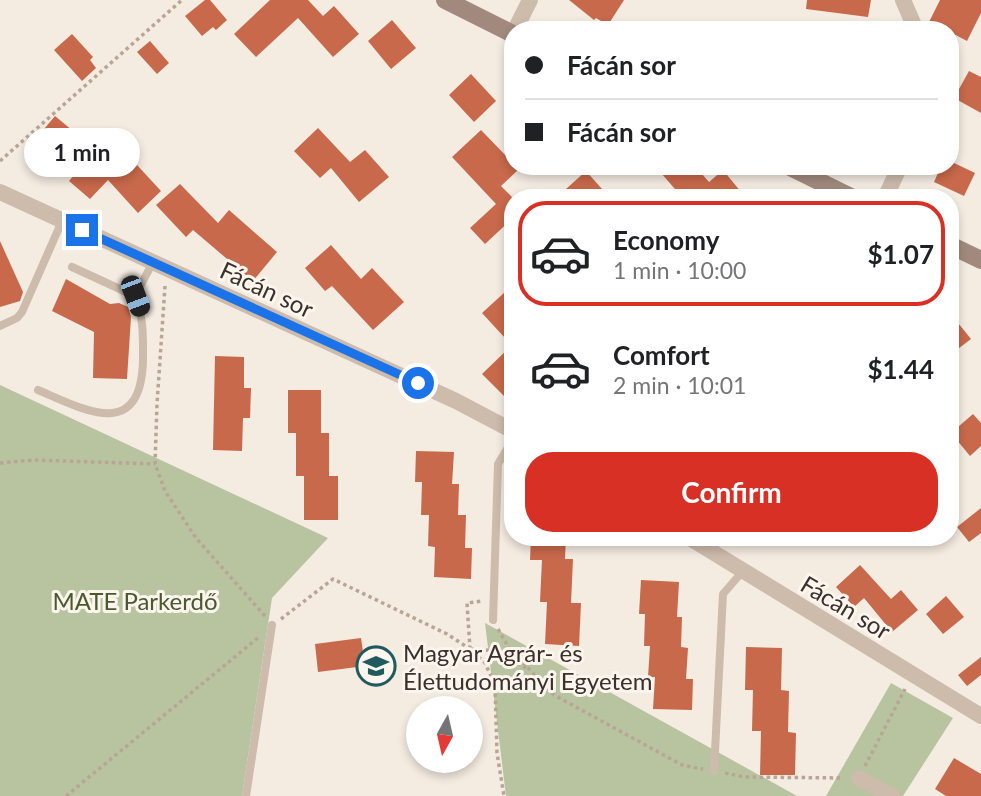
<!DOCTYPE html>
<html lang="en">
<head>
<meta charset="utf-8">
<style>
	:root { --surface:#fff; --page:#f6f6f6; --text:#202124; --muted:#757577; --line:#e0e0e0; --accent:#d93025 }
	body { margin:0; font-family:Lato,sans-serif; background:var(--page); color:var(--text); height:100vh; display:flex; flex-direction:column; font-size:26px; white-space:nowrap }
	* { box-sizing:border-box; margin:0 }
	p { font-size:23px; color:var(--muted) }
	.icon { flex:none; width:38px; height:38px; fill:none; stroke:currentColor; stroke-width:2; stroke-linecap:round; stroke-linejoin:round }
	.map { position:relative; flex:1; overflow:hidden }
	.drawer { position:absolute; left:504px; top:189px; width:455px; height:357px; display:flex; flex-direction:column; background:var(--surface); border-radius:28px; box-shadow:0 4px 10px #0003 }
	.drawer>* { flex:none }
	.guide { position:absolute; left:504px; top:21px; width:455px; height:154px; border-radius:28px; box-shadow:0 4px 10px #0003; display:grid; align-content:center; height:154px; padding:0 21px; background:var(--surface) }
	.needle { width:46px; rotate:188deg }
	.controls { position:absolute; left:406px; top:696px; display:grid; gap:14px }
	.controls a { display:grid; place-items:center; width:77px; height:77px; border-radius:50%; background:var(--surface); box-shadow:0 4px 10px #0003; font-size:35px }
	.end { position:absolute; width:32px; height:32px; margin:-16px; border:9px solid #1a73e8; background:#fff; box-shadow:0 0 0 4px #fff }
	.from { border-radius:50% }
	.bubble { position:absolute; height:49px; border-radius:24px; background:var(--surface); box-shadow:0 4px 10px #0003; font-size:23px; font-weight:700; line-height:49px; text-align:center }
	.car { position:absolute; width:21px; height:42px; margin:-21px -10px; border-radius:9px; box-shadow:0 0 5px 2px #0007; background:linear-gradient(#222 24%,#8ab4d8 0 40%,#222 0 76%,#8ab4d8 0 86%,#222 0) }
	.guide b { display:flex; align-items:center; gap:24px; height:66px; font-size:26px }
	.guide b+b { border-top:2px solid var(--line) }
	.guide i { width:18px; height:18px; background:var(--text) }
	ul { padding:12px 0 0; list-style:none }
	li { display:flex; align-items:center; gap:21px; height:105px; margin:0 14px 10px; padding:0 7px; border:4px solid transparent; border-radius:28px }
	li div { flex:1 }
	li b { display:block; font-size:26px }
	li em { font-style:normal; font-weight:700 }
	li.on { border-color:var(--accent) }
	li>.icon { width:63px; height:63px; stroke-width:1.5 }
	.button { display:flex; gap:14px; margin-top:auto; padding:14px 21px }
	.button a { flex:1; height:80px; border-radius:28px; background:var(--accent); color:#fff; font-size:28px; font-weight:700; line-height:80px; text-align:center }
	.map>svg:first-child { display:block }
</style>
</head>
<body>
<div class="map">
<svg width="981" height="796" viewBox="0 0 981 796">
	<rect width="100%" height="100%" fill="#f4ebe1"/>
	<path fill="#b8c4a0" d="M0 385 328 538 272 598 242 796H0Z
		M485 623 797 796H506Z
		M891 683 953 718 903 796H826Z"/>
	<path fill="#c8694b" d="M205 0H210L227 20 216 30 213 27 202 36 185 16Z
		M270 0H308L323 16 334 6 359 34 333 57 298 18 256 57 234 34Z
		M569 0H624L608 25 596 18 594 20Z
		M807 0H871L868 17 806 9Z
		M940 0H981V13L967 41 950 32V30H945L929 22Z
		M392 20 416 48 391 69 368 41Z
		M72 34 93 57 90 60 96 68 82 81 54 50Z
		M150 41 169 63 157 74 137 52Z
		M969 71 981 77V113L954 98Z
		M471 74 496 101 474 122 449 95Z
		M55 116 126 175 137 165 161 191 138 213 108 180 90 199 69 181 80 168 39 135Z
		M318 128 350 162 365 150 389 177 359 202 331 168 320 178 294 151Z
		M481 130 513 163V166L519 169 501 186 513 198V218L485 244 470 228 496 204 452 157Z
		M950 161 975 173 964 196 934 182 941 166H950Z
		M669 166H695L709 182 723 170 746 198H690L691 196 687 191 681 196 661 173Z
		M586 171 610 198H556Z
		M180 184 218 223 229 210 277 252 253 281 193 230 186 237 156 205Z
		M0 241 23 292 20 301 0 307Z
		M331 245 361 279 372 268 404 302 373 330 332 286 325 291 305 268Z
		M66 279 110 304 119 303 128 307 131 317 127 379 93 378 94 332 52 311Z
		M505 292 513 300V331L505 338 482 313Z
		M950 313 971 339 950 355Z
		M513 344V392L506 398 482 374Z
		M215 356 244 357V388H251L250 418H243L242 451 213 450Z
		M288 390H321V433H329V476H338V520H304V476H296V433H288Z
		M973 414 981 423V446L970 456 951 433Z
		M416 451 454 452 452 484H459L458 515H466L465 548H472L471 579 434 577 435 547 428 546 429 515H421L422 482H415Z
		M981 508V533L969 542 957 527Z
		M531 537H566L565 559H573L571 603H581L579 646 545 644 547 602H540L542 560H530Z
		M860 565 891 599 901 590 918 610 892 632 864 598 854 607 836 587Z
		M641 580 679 582 677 617H682L681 647 688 648 686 679H693L692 710 653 709 655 677H648L650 646H644L645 614H639Z
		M946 596 964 617 943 634 926 614Z
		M361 638 365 666 318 672 315 644Z
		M746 647 782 648 781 690 789 691 788 732 796 733 795 775H760L761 731H752L753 690H745Z
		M981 657V675L967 686 958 675Z
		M954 758 981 774V796H946L935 789Z"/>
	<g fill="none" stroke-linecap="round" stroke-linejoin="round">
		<path stroke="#b9a596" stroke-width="3.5" stroke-dasharray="3.5 3.5" stroke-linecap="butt" d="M0 161 182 0
			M165 286 157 404 155 464 165 491 196 538 265 616
			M0 463 33 460 155 464
			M281 619 333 579 447 634 470 649 485 663 495 685 497 753 504 796
			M498 629 509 648 554 695 682 765 703 769
			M470 649 467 603 482 601
			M472 649 500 651 526 668
			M865 766 905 689
			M725 773 745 777 843 778
			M66 796 259 637"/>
		<path stroke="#cdbbac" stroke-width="8" d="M72 267 135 296
			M0 326 17 318 22 312 62 221
			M38 390C85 410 141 442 143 360 143 337 144 318 135 296L153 262
			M493 620 498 464 513 439
			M714 771 723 594 743 571
			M246 796 272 625"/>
		<path stroke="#cdbbac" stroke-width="16" d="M903 0 916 30
			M515 30 530 0
			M0 192 456 401 513 431
			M885 198 900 166
			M688 537 981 716
			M859 778 892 796"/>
		<path stroke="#a18a7d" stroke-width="18" d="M445 0 513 34
			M788 166 853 198
			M950 245 981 260"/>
	</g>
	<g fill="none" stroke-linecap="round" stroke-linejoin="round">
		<path stroke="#1a73e8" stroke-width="9" d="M82 230 418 383"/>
	</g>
	<defs>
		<g id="university-ring" transform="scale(2.0125)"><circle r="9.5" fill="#fbf5ee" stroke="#1f5a5e" stroke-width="1.5"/><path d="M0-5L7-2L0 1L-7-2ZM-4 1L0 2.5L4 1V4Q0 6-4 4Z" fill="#1f5a5e"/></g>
	</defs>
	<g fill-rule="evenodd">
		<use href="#university-ring" x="376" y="666"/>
	</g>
	<g text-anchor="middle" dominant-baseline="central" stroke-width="6" stroke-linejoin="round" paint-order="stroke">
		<g font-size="24" fill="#3b302b" stroke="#fbf5ee">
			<text transform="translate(267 289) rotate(25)">Fácán sor</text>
			<text transform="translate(846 607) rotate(31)">Fácán sor</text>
		</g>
		<g font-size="24" fill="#4a5a2e" stroke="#fbf5ee">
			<text x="135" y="600">MATE Parkerdő</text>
		</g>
		<g font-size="24" fill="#3b302b" stroke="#fbf5ee" text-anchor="start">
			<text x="403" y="652">Magyar Agrár- és<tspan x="403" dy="28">Élettudományi Egyetem</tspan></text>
		</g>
	</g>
</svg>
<div class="controls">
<a><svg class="needle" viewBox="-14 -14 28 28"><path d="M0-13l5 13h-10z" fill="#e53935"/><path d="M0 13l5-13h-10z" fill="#757577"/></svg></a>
</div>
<i class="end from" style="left:418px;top:383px"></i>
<i class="end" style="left:82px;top:230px"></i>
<div class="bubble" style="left:24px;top:128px;width:116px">1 min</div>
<i class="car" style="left:135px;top:296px;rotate:159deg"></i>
<div class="guide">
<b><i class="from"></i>Fácán sor</b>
<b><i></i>Fácán sor</b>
</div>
<section class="drawer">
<ul>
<li class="on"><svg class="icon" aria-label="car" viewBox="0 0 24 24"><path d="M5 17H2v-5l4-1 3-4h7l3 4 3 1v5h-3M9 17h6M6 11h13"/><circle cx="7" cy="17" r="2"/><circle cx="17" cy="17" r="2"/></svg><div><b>Economy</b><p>1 min · 10:00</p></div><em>$1.07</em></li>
<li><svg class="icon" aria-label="car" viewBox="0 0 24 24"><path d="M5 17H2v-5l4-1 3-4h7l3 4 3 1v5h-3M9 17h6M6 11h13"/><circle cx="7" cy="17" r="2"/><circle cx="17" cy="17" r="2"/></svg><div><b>Comfort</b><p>2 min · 10:01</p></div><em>$1.44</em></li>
</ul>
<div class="button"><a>Confirm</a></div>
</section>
</div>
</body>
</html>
